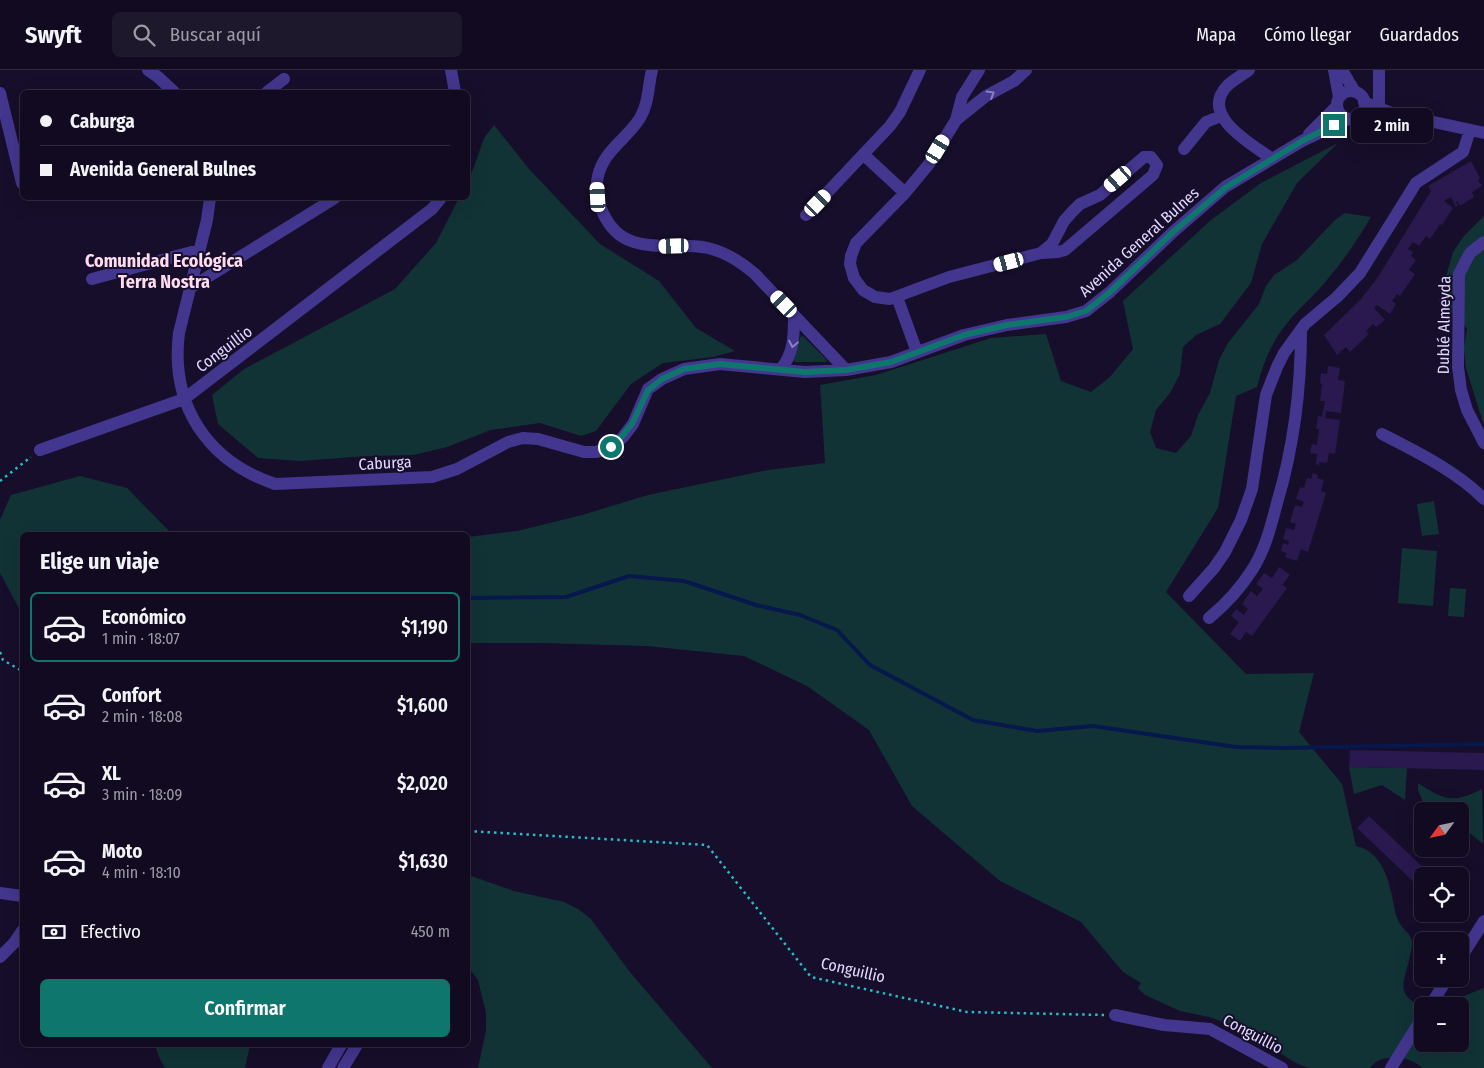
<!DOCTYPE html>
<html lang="es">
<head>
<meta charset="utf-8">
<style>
	:root { --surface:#110a20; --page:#1e182d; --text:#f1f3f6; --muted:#9c9aa5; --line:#302b3e; --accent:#0f766e }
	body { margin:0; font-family:"Fira Sans Condensed",sans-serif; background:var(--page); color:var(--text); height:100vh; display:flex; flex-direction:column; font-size:19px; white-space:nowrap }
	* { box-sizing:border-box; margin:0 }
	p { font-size:16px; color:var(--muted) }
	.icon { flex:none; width:28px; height:28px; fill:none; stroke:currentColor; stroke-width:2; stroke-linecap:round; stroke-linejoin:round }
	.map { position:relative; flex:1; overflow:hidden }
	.sheet { position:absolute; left:20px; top:462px; width:450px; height:515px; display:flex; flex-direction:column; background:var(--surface); border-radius:8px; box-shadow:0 5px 20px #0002,0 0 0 1px var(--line) }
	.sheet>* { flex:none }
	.top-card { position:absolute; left:20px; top:20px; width:450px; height:110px; border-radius:8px; box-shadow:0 5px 20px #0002,0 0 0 1px var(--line); display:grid; align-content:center; height:110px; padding:0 20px; background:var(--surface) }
	.needle { width:32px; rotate:237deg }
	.tools { position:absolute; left:1414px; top:732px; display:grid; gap:10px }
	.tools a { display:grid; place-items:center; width:55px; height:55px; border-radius:8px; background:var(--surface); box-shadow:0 5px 20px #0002,0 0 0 1px var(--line); font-size:25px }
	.end { position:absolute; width:22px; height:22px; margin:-11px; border:6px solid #0f766e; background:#fff; box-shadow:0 0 0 2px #fff }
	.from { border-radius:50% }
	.bubble { position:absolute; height:35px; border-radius:8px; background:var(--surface); box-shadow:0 5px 20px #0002,0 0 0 1px var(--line); font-size:16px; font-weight:600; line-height:35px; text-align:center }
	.car { position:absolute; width:15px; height:30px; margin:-15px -8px; border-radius:6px; box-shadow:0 0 4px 1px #0007; background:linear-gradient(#fff 24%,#345 0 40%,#fff 0 76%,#345 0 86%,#fff 0) }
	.top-card b { display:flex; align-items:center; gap:18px; height:48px; font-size:19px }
	.top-card b+b { border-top:1px solid var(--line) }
	.top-card i { width:12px; height:12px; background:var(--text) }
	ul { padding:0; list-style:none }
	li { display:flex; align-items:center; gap:15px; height:70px; margin:0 10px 8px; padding:0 10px; border:2px solid transparent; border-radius:8px }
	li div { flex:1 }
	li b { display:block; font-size:19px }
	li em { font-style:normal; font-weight:600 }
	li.selected { border-color:var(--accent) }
	li>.icon { width:45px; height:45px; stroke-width:1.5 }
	h2 { padding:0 20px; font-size:22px; line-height:60px }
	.pay { display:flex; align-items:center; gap:12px; height:55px; padding:0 20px; font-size:19px }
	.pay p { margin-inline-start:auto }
	.button { display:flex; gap:10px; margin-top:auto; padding:10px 20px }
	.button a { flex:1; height:58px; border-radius:8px; background:var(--accent); color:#fff; font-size:20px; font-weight:600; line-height:58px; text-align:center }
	header { display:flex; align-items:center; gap:30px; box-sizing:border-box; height:70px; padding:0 25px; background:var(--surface); border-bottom:1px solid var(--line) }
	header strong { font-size:24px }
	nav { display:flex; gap:28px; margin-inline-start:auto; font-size:18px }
	.search { width:350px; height:45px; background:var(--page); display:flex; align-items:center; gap:12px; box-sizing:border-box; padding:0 18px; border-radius:8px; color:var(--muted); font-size:19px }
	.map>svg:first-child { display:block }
</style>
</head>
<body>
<header>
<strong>Swyft</strong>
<div class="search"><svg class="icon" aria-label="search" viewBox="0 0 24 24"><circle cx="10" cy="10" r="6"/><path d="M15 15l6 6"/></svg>Buscar aquí</div>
<nav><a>Mapa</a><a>Cómo llegar</a><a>Guardados</a></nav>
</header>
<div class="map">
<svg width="1484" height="998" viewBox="0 0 1484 998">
	<rect width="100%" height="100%" fill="#170e2b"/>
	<path fill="#113336" d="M494 55 529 99 600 174 659 211 696 258 735 281 713 287 663 293 631 314 596 361 581 366 540 353 491 360 447 377 413 385 367 386 300 391 258 388 218 354 212 325 244 299 395 219 436 173 459 128H468V110L474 97 484 68Z
		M1338 73 1297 113 1262 174 1251 213 1220 254 1196 265 1183 277 1180 304 1170 323 1156 340 1150 362 1156 378 1176 383 1191 366 1198 345 1210 323 1219 290 1228 273 1259 234 1266 216 1274 205 1297 190 1335 150 1345 143 1371 147C1358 169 1344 190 1327 210 1315 225 1300 237 1288 252 1272 271 1263 293 1257 317L1236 326 1218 438 1166 522 1246 604 1314 603 1299 662 1342 714 1356 776C1377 780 1387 802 1391 822 1394 832 1394 843 1399 852 1402 859 1410 862 1412 871 1413 877 1410 883 1409 890 1403 916 1396 923 1422 937V974H1460V936H1445L1446 933 1484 918V998H1422C1411 985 1379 983 1370 998H1310L1303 996 1294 992 1271 977 1245 963 1236 956 1209 947 1180 941 1145 925 1138 918 1141 913 1123 902 1081 852 1000 811 912 736 869 660 807 616 744 586 647 576 539 573H468V467L517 461 582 445 648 425 768 400 825 393 820 315 876 305 991 268 1046 264 1061 311 1091 322 1110 307 1133 279 1123 231 1211 150 1261 113Z
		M1484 146V356L1466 298 1464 278 1467 259 1461 250 1446 239 1439 231 1453 182 1464 166Z
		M803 266 827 290 826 292H795L793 289 797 281 800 267Z
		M80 406 127 418 169 461 191 465H22V544L0 503V450L11 425Z
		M1434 431 1439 464 1422 466 1417 434Z
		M1402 478 1437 481 1433 536 1398 533Z
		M1450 518 1466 519 1464 547 1448 546Z
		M1349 697 1407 698 1405 730 1382 715 1354 724Z
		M1418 713C1444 730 1453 734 1482 719L1483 774 1460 755V741H1440L1424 734 1418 720Z
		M468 805 514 821 564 832 578 839 591 849 629 901 712 998H478L486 960V943L478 910 468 897Z
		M155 975H250L245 998H165L159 987Z"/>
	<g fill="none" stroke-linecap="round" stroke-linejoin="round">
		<path stroke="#06184c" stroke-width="4" d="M468 528 566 527 629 506 684 511 756 535 800 545 837 560 870 595 973 650 1037 661 1093 656 1236 677 1284 678 1484 674"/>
	</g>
	<path fill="#29194e" d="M1471 91 1480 108 1478 110 1482 116 1472 122 1474 127 1460 136 1457 131 1456 132 1458 135 1456 137 1451 127 1444 131 1453 138 1442 155 1440 154 1430 169 1426 166 1419 176 1413 172 1408 179 1413 182 1411 186 1416 190 1409 200 1415 204 1400 226 1397 224 1392 231 1396 234 1390 244 1377 235 1374 238 1385 250 1376 257 1373 254 1366 261 1369 264 1350 282 1346 277 1337 285 1324 265 1360 230 1376 210 1431 121 1428 116Z
		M1328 296 1340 298 1338 310 1345 311 1341 343 1326 341 1325 348 1340 350 1335 384 1329 383 1327 393 1319 392V395L1316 394 1317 384 1310 383 1312 374 1317 375 1319 359H1316L1318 346 1322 347 1325 331H1320L1322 314 1320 313 1321 303 1327 304Z
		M1313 403 1318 405 1317 408 1324 410 1321 421 1326 423 1308 482 1301 479 1297 491 1285 487 1287 483 1281 481 1283 473 1288 475 1289 471 1283 469 1286 458 1294 460 1296 454 1290 452 1295 435 1302 437 1304 432 1296 429 1300 417 1304 418 1307 408 1311 409Z
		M1279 497 1290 505 1282 515 1287 518 1252 566 1246 562 1240 571 1230 564 1239 552 1231 546 1236 539 1244 545 1248 539 1242 534 1251 521 1257 526 1263 519 1256 514 1264 503 1272 508Z
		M1350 680 1484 683V700L1349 697Z
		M1369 746 1431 805 1422 806V813L1419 817 1357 758Z"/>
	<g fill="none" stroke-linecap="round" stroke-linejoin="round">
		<path stroke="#26bec6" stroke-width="2.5" stroke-dasharray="2.5 4" stroke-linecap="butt" d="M0 411 31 387
			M0 582 3 590 22 601
			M468 761 707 775 811 907 967 942 1104 945"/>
		<path stroke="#43368e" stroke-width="12" d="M148 0 158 7 174 22
			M451 0 455 22
			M652 0C648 16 649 33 640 48 627 69 604 80 598 106 595 119 598 132 603 143 624 190 671 170 708 178 726 182 741 192 755 204L846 300
			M1026 0 1014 11 986 26 956 50 929 94 905 123 856 173 851 186 850 194 854 208 863 220 875 227 890 229 949 207 1041 183
			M1249 0C1242 5 1233 10 1227 16 1199 46 1252 74 1272 89
			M1334 0 1339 27
			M1342 0 1355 22
			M1379 0V38
			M1337 35a14 14 0 1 1 28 0a14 14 0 1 1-28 0Z
			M267 22 284 9
			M0 23 22 113
			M1364 32 1392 43 1484 63
			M956 50 962 27 979 0
			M1309 64 1337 36
			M1184 79 1206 52 1221 46
			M864 85 905 123
			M1144 87H1151L1157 95 1153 105 1065 180 1058 182 1041 183 1052 174 1064 151 1072 142 1080 134 1100 125Z
			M210 128 207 150 179 263C170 335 207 391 275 414L432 407 457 399 508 372 523 368 538 369 584 382H596L611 377 623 367 633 354 648 319 662 309 684 299 720 294 805 302 846 300 891 292 964 265 1007 255 1066 247 1086 241 1110 222 1173 162 1225 117 1302 71 1348 49
			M806 145 890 56 900 42 920 0
			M1484 172 1470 183 1459 204 1458 297 1461 320 1467 340 1484 373
			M92 209 199 180
			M190 218 335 128
			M897 227 917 282
			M781 299C794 283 794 266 794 245
			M1382 364C1417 382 1456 401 1484 429
			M40 380 184 329 432 139 441 128
			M1189 526 1214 498 1225 482 1241 450 1252 419 1266 325 1277 297 1284 283 1305 254 1337 227 1360 203 1416 113 1463 82 1470 60
			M1209 548C1226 534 1240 519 1252 500 1265 480 1271 456 1277 433 1294 376 1301 320 1301 260
			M0 823 22 826
			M0 887 14 873 22 861
			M1460 889 1484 851
			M1430 936 1447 909
			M1115 945 1164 955 1210 959 1282 998
			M328 998 341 975
			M343 998 357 975
			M1391 998 1422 948"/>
	</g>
	<defs><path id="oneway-chevron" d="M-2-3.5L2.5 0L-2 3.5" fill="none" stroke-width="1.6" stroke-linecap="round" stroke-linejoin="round" transform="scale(1.25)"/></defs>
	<g stroke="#8a7fc1">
		<use href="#oneway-chevron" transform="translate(991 24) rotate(-31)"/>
		<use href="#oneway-chevron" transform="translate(793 274) rotate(101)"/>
	</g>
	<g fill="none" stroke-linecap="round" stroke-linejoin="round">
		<path stroke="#0f766e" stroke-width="6" d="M611 377 617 372 632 354 648 320 662 309 684 299 720 294 805 302 846 300 891 292 964 265 1007 255 1066 247 1086 241 1110 222 1173 162 1225 118 1302 71 1334 55"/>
	</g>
	<g text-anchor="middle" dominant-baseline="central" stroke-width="4" stroke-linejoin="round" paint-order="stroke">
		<g font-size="16" fill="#e1d9ff" stroke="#170e2b">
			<text transform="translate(1139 172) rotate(-42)">Avenida General Bulnes</text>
			<text transform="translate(1444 255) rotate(-89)">Dublé Almeyda</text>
			<text transform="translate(224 279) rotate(-37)">Conguillio</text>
			<text transform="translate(385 393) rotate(-3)">Caburga</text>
			<text transform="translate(853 900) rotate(13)">Conguillio</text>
			<text transform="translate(1253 964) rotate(28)">Conguillio</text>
		</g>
		<g font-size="18" font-weight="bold" fill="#ffdbee" stroke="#170e2b">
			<text x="164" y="191">Comunidad Ecológica<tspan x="164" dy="21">Terra Nostra</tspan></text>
		</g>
	</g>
</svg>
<div class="tools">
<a><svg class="needle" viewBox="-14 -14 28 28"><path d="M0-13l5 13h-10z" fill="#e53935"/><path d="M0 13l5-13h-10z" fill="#9c9aa5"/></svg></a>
<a><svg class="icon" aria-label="locate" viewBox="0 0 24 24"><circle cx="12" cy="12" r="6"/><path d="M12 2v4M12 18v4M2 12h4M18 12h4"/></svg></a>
<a>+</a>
<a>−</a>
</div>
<i class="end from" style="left:611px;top:377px"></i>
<i class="end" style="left:1334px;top:55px"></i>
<div class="bubble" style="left:1351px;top:38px;width:82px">2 min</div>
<i class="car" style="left:938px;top:79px;rotate:31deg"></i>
<i class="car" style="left:1118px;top:109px;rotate:229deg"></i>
<i class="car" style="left:598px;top:127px;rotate:357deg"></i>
<i class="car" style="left:818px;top:133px;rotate:44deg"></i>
<i class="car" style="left:674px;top:176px;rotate:268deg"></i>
<i class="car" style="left:1009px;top:192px;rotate:255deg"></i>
<i class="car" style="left:784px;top:234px;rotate:316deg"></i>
<div class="top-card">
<b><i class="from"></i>Caburga</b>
<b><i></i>Avenida General Bulnes</b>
</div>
<section class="sheet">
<h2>Elige un viaje</h2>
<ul>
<li class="selected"><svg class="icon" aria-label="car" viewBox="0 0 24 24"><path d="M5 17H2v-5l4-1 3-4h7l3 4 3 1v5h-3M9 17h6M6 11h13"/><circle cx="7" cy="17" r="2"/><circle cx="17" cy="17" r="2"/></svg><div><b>Económico</b><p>1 min · 18:07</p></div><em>$1,190</em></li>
<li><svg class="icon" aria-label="car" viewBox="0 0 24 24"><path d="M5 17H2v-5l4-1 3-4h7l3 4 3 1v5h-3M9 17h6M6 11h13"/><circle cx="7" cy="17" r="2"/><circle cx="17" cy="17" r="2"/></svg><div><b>Confort</b><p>2 min · 18:08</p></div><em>$1,600</em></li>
<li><svg class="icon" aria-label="car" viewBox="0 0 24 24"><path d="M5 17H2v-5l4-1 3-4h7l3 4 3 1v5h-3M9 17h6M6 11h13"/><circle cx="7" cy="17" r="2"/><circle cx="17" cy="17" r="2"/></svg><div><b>XL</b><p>3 min · 18:09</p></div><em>$2,020</em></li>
<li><svg class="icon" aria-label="car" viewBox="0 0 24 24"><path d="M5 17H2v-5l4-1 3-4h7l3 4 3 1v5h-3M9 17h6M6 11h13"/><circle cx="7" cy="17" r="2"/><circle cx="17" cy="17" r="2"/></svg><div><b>Moto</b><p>4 min · 18:10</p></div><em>$1,630</em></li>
</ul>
<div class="pay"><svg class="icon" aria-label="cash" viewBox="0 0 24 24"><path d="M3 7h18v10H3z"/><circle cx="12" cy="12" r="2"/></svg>Efectivo<p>450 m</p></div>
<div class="button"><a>Confirmar</a></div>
</section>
</div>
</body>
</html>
